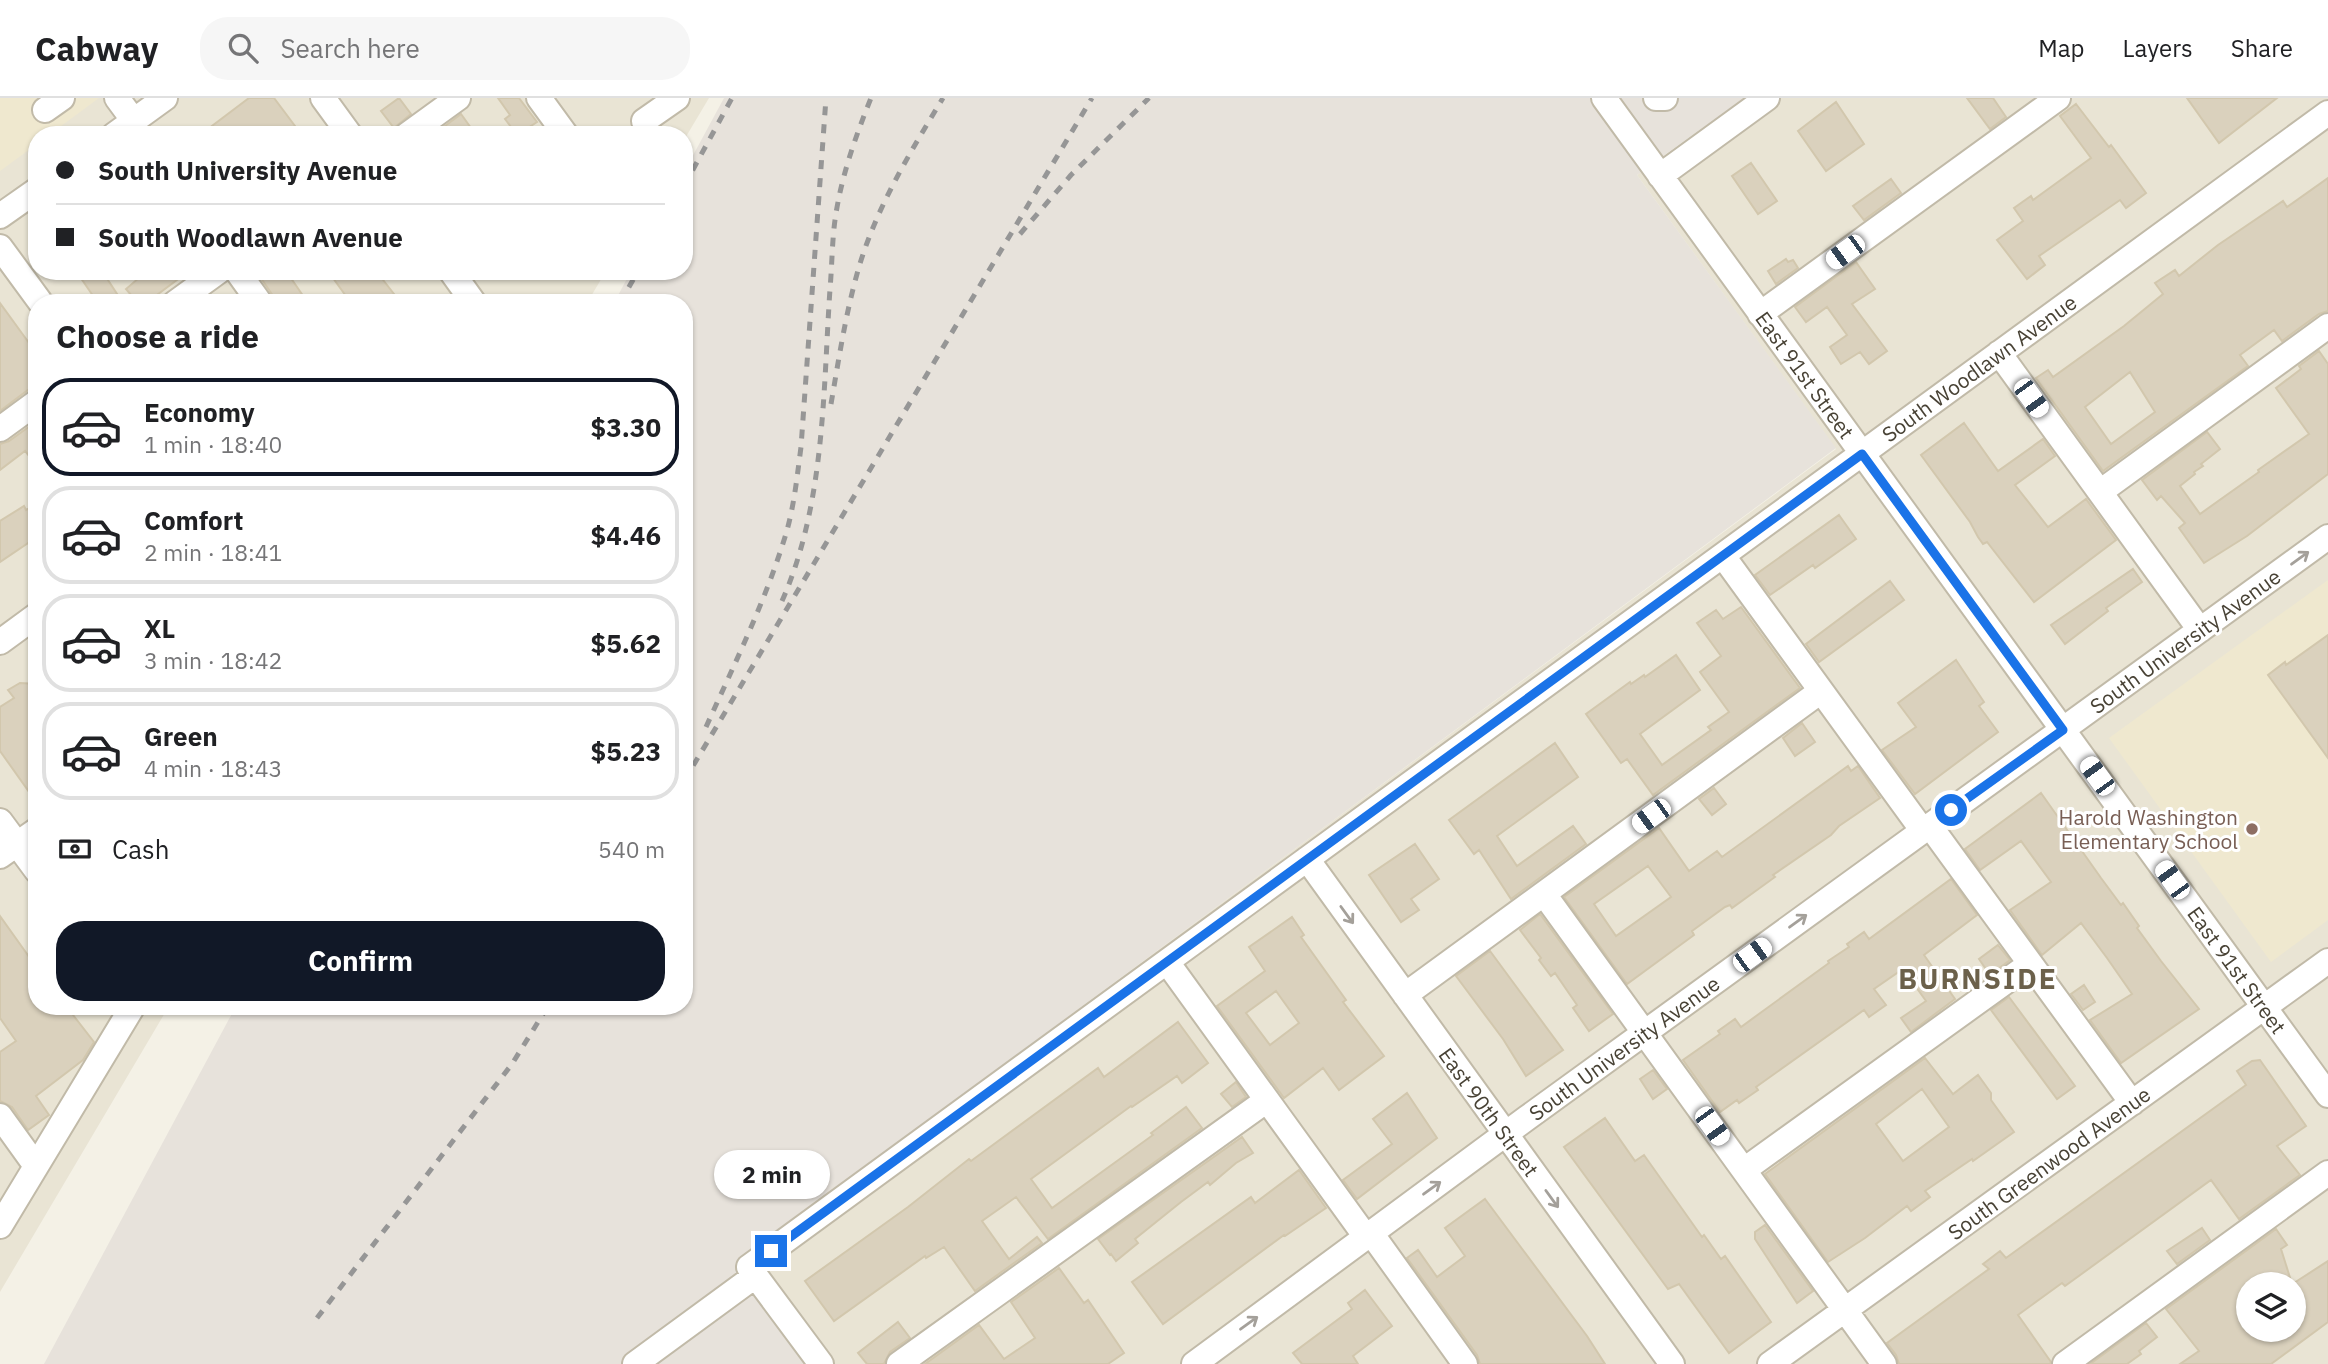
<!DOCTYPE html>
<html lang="en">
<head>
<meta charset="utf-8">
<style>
	:root { --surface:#fff; --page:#f6f6f6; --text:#202124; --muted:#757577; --line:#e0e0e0; --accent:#111827 }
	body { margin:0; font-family:"IBM Plex Sans",sans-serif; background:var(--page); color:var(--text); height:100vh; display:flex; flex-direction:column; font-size:26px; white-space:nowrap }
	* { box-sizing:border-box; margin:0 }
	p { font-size:23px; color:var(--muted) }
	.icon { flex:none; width:38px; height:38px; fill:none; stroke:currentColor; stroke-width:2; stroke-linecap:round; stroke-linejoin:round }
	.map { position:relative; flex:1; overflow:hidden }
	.details { position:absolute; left:28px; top:196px; width:665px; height:721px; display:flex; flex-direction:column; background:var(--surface); border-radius:28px; box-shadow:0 2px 5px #0004 }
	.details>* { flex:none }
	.top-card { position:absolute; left:28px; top:28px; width:665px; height:154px; border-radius:28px; box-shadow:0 2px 5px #0004; display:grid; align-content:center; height:154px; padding:0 28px; background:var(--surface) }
	.tools { position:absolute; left:2236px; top:1174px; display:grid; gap:14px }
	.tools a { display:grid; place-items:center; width:70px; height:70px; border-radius:50%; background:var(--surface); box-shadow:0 2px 5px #0004; font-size:35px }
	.end { position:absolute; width:32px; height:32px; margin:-16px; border:9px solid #1a73e8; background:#fff; box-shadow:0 0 0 4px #fff }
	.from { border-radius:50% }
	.bubble { position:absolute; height:49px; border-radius:24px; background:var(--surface); box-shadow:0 2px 5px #0004; font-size:23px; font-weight:700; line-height:49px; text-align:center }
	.car { position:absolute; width:21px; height:42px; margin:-21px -10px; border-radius:9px; box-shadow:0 0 5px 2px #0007; background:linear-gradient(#fff 24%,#345 0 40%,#fff 0 76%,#345 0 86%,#fff 0) }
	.top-card b { display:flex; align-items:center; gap:24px; height:66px; font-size:26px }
	.top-card b+b { border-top:2px solid var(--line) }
	.top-card i { width:18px; height:18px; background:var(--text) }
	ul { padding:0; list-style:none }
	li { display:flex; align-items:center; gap:21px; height:98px; margin:0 14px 10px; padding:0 14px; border:4px solid var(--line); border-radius:28px }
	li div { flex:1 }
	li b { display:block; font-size:26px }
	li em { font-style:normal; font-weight:700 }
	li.current { border-color:var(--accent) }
	li>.icon { width:63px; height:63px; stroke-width:1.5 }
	h2 { padding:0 28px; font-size:32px; line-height:84px }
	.pay { display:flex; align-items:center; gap:18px; height:77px; padding:0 28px; font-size:26px }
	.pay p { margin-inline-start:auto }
	.button { display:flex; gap:14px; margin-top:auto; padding:14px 28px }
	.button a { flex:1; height:80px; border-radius:28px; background:var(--accent); color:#fff; font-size:28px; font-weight:700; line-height:80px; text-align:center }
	header { display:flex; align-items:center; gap:42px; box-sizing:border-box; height:98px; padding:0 35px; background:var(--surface); border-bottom:2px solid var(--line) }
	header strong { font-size:33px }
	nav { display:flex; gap:38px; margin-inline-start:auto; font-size:24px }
	.search { width:490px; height:63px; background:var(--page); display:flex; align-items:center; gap:18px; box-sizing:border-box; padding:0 24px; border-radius:28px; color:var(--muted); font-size:26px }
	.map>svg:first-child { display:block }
</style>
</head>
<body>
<header>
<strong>Cabway</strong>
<div class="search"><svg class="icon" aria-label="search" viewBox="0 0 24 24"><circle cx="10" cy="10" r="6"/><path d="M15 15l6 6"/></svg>Search here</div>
<nav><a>Map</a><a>Layers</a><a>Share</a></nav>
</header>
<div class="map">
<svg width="2328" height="1266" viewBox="0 0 2328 1266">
	<rect width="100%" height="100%" fill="#f4f1e6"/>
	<path fill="#e9e4d4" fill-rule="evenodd" d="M0 0H709L684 42V37H37V173H606L587 205H37V908H169L0 1194Z
		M1744 0H2328V1266H825L744 1158 1836 351 1637 77ZM2249 1186H2294V1232H2249Z"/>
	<path fill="#e7e2db" d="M724 0H1744L1637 77 1836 350 745 1158 825 1266H44L236 908H684V205H614L631 173H684V74Z"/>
	<path fill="#efe8cf" d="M0 0H99L49 37H37V46L0 73Z
		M2328 482V822L2271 864 2109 640Z"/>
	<path fill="#dad1bd" stroke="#d2c7ad" stroke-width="2" fill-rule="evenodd" d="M249 0H274L295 28 283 37H200Z
		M399 0 411 16 394 30 381 13Z
		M498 0H519L537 24 517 37 505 21 510 17Z
		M1967 0H1993L2006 19 1990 31Z
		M2187 0H2277L2219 45Z
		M1836 4 1864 46 1826 73 1798 33Z
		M2076 6 2109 49 2111 47 2146 95 2126 110 2120 102 2039 158 2045 167 2027 181 1997 142 2023 123 2014 110 2031 98 2033 102 2091 60 2060 18Z
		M461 16 476 37H433Z
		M1751 65 1777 103 1758 116 1732 78Z
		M2328 80V213L2319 216 2282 243 2274 232 2240 257 2248 268 2103 373 2036 280 2048 272 2053 279 2124 228 2163 196 2155 185 2175 172 2179 178 2218 147 2283 103 2287 109ZM2130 274 2155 314 2111 346 2085 309Z
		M1891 81 1901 95 1864 122 1853 108Z
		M1786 161 1788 164 1793 162 1798 170 1776 186 1768 173Z
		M1856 164 1875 191 1852 206 1887 253 1869 266 1860 254 1841 266 1830 249 1847 237 1827 209 1806 224 1795 209Z
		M76 173H102L123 205H98Z
		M147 173H189L146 205H138L126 191Z
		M256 173H286L308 205H278Z
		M328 173H376L401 205H351Z
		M0 205 37 256V289L28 292 0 313Z
		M2319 253 2328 266V376L2247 438 2204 465 2179 430 2185 425 2161 398 2157 402 2142 382 2207 334 2220 351 2201 366 2203 368 2194 374 2195 376 2180 388 2200 416 2259 374 2258 372 2309 336 2276 290 2301 271 2299 268Z
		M37 323V368L25 353 0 372V346L9 343Z
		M1964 325 1998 373 2043 341 2055 358 2015 387 2048 429 2086 401 2116 442 2034 504 1987 444 1983 446 1978 439 1970 424 1921 357Z
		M24 408 26 412 31 409 37 418V439L0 464V423Z
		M1839 417 1856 441 1815 470 1813 467 1770 497 1755 477Z
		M2133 471 2142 484 2106 510 2108 513 2065 546 2051 527Z
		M1890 483 1904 502 1819 564 1806 546Z
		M1741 509 1800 590 1653 697 1627 661 1621 665 1586 616 1630 584 1631 586 1644 577 1645 579 1676 557 1700 592 1640 636 1662 667 1711 632 1708 629 1729 614 1700 574 1721 558 1697 525 1716 512 1723 521Z
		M2328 537V660L2268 577 2285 564 2286 567Z
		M1956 562 1984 604 1979 608 1998 634 1915 696 1882 652 1916 629 1898 605Z
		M20 585 37 586V705L0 653V609L14 600 8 592Z
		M1802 625 1815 644 1795 658 1783 640Z
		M1555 645 1578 679 1497 738 1517 768 1573 728 1586 746 1511 801 1479 752 1474 756 1449 722Z
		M1848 668 1851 673 1858 668 1880 700 1839 728 1831 737 1773 777 1775 779 1732 810 1730 807 1725 809 1692 833 1694 837 1627 886 1564 799 1659 730 1689 773 1717 753 1722 759ZM1648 768 1671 799 1616 838 1594 806Z
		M1714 690 1726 706 1712 717 1699 701Z
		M2041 695 2101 780 2121 807 2123 805 2139 828 2137 830 2161 863 2199 911 2121 965 2090 922 2132 896 2107 860 2081 825 2042 857 2010 812 2051 784 2021 743 1980 772 1965 751Z
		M1415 746 1439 781 1411 801 1419 812 1401 824 1369 777Z
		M1951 781 1977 817 1924 857 1955 901 1911 934 1901 920 1926 903 1903 871 1874 891 1886 907 1869 919 1864 912 1756 989 1758 992 1739 1005 1737 1002 1720 1014 1683 962 1720 936 1718 933 1735 921 1741 929 1829 865 1828 863 1849 849 1847 846 1864 834 1869 841Z
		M1540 816 1613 916 1589 933 1573 910 1577 907 1555 875 1551 878 1539 862 1541 860 1520 832Z
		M0 818 37 870V908H66L94 944 83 962 36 998 49 1017 28 1032 12 1009 0 1003V954L16 943 0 920Z
		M1292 819 1304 837 1301 839 1346 902 1343 904 1384 958 1339 992 1323 970 1284 1000 1217 908 1265 873 1249 849ZM1276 893 1299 925 1270 947 1246 915Z
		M1998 847 2010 862 1990 877 1979 861Z
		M1490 853 1563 952 1526 978 1503 941 1456 878Z
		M2084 887 2095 904 2083 912 2071 896Z
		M2009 899 2075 988 2057 1001 1991 912Z
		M1178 924 1208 965 1182 985 1177 978 1132 1009 1131 1008 1031 1081 1052 1110 1153 1037 1151 1035 1186 1009 1202 1030 1048 1141 1016 1099 982 1123 1009 1161 1037 1139 1042 1145 975 1193 944 1149 926 1160 925 1158 834 1223 805 1183 908 1109 969 1061 971 1063 1098 970 1104 979Z
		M1925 960 1953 996 1978 977 1991 995V1002L2014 1034 1973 1063 1972 1061 1925 1093 1930 1099 1911 1113 1907 1108 1865 1140 1828 1164 1765 1076ZM1922 991 1949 1029 1903 1063 1876 1026Z
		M2260 962 2306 1028 2277 1048 2300 1077 2239 1121 2211 1082 2065 1188 2062 1185 2018 1217 2051 1264 2050 1266H1899L1896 1257 1887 1245 1989 1171 1983 1166 2000 1153 2006 1160 2246 987 2237 973 2252 963Z
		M1653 972 1667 991 1653 1001 1640 981Z
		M1236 984 1246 999 1232 1009 1221 996Z
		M1407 995 1437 1040 1357 1101 1343 1082 1392 1046 1373 1021Z
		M1605 1020 1635 1063 1644 1057 1702 1139 1704 1137 1721 1161 1725 1158 1771 1224 1729 1255 1679 1186 1668 1191 1564 1049Z
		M1242 1039 1253 1055 1236 1065 1210 1087 1208 1084 1181 1104 1135 1141 1138 1145 1116 1163 1111 1156 1110 1157 1098 1141Z
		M1299 1072 1326 1110 1285 1138 1284 1137 1163 1226 1132 1184 1251 1099 1255 1105Z
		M1485 1101 1587 1238 1605 1266H1480L1477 1257 1407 1160 1418 1152 1437 1179 1465 1158 1445 1130Z
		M1765 1127 1813 1193 1797 1205 1755 1141V1134Z
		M2202 1130 2210 1142 2177 1166 2167 1153Z
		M2276 1131 2287 1147 2281 1151 2292 1186H2249V1232H2294V1185L2328 1163V1224L2271 1266H2180L2199 1253 2166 1211Z
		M1059 1170 1084 1205 1088 1202 1124 1255 1108 1266H925L979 1227 1004 1261 1035 1240 1011 1204Z
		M1365 1192 1392 1228 1353 1258 1358 1266H1302L1293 1255 1352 1211 1348 1205Z
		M898 1224 910 1240 890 1254 884 1266H867L858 1255Z
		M2146 1225 2157 1239 2139 1253 2141 1256 2127 1266H2090Z"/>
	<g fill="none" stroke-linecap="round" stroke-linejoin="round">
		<g stroke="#c1baa8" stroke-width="28">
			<path id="minor" d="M117 0 134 23
				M323 0 350 37
				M539 0 566 37
				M1604 0 2328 997
				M1656 0H1665
				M45 12 62 0
				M644 23 677 0
				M114 37 165 0
				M407 37 458 0
				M1660 78 1767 0
				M0 118 37 92
				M0 149 41 205
				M237 173 260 205
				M451 173 474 205
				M175 205 219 173
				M1760 216 2058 0
				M1999 255 2200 532
				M0 331 37 304
				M2100 394 2328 228
				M1723 458 1923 733
				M0 544 37 517
				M0 723 37 773
				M1930 728 2132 1005
				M0 758 37 732
				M1307 761 1672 1266
				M1544 796 1884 1266
				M1167 864 1366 1139
				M1405 897 1821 593
				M0 1018 36 1068
				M1744 1072 2030 866
				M0 1128 133 908
				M1371 1135 1465 1266
				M635 1266 755 1178
				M821 1266 749 1169 2328 15
				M899 1266 1267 1002
				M1194 1266 1527 1020 2328 439
				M1770 1266 2328 863
				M2065 1266 2328 1075"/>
		</g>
		<use href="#minor" stroke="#fff" stroke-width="24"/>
		<path stroke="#969696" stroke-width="5" stroke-dasharray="9 9" stroke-linecap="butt" d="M684 88 732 0
			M1020 136 1071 77 1149 0
			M620 205 638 173
			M831 306C839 260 846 213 859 169 877 108 911 53 943 0
			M782 503C825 406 823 295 830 191 832 168 832 144 835 122 841 79 855 40 871 0
			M706 629C734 567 765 504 785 439 794 410 797 379 801 349L826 0
			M684 683 1092 0
			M317 1220 512 966 548 908"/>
	</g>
	<defs><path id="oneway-shaft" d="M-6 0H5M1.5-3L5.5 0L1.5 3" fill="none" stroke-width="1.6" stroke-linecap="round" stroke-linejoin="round" transform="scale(1.75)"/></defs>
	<g stroke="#a4a09a">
		<use href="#oneway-shaft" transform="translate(2300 460) rotate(-36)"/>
		<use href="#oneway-shaft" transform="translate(1347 817) rotate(54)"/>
		<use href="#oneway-shaft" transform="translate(1798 823) rotate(-36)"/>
		<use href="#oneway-shaft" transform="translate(1432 1090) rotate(-36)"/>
		<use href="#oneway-shaft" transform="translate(1552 1101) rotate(54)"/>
		<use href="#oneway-shaft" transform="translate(1249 1225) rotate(-36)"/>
	</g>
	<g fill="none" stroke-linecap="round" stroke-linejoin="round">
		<path stroke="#1a73e8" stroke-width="9" d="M771 1153 1862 356 2063 632 1951 712"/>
	</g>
	<circle fill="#8d6e63" stroke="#fff" stroke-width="2.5" cx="2252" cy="731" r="7"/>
	<g text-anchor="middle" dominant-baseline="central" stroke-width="6" stroke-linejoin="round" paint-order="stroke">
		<g font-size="21" fill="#484235" stroke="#fff">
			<text transform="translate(1979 270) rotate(-36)">South Woodlawn Avenue</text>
			<text transform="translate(1805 277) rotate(54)">East 91st Street</text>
			<text transform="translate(2185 543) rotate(-36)">South University Avenue</text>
			<text transform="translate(2237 872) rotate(54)">East 91st Street</text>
			<text transform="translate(1624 950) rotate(-36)">South University Avenue</text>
			<text transform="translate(1489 1014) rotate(54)">East 90th Street</text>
			<text transform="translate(2049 1065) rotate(-36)">South Greenwood Avenue</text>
		</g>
		<g font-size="21" fill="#785e54" stroke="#fff" text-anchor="end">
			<text x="2238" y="719">Harold Washington<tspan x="2238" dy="24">Elementary School</tspan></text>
		</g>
		<g font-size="28" font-weight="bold" letter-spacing="2" fill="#6c614b" stroke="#fff">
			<text x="1978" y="880">BURNSIDE</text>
		</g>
	</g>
</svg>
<div class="tools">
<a><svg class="icon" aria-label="layers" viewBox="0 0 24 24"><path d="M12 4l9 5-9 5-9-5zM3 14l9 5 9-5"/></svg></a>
</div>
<i class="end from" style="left:1951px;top:712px"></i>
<i class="end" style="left:771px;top:1153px"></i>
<div class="bubble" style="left:714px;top:1052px;width:116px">2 min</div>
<i class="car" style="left:1845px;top:154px;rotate:234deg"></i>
<i class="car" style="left:2031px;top:300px;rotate:144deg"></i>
<i class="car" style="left:2097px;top:678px;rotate:324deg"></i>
<i class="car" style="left:1651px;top:718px;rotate:234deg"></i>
<i class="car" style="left:2172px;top:782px;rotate:324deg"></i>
<i class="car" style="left:1752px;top:857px;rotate:54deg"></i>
<i class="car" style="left:1712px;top:1028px;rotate:144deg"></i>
<div class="top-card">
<b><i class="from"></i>South University Avenue</b>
<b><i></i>South Woodlawn Avenue</b>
</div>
<section class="details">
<h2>Choose a ride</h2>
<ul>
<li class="current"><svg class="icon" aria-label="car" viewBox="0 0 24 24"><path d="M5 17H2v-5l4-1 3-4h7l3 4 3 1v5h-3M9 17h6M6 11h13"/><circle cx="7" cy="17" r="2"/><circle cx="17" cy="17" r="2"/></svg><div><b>Economy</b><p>1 min · 18:40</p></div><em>$3.30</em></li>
<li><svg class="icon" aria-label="car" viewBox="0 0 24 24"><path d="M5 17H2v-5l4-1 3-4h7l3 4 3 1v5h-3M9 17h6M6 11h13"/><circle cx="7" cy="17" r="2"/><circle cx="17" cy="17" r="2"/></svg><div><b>Comfort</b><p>2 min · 18:41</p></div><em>$4.46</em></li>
<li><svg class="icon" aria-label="car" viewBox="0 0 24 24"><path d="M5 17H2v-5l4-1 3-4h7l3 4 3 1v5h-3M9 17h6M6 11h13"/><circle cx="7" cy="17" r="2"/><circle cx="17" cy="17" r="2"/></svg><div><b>XL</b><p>3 min · 18:42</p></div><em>$5.62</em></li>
<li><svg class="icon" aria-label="car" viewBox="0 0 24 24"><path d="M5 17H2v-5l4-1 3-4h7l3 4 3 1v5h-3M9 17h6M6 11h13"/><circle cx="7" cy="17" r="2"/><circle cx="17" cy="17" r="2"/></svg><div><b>Green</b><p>4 min · 18:43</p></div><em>$5.23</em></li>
</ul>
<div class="pay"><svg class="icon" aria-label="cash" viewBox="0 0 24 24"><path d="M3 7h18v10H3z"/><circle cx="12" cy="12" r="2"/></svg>Cash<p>540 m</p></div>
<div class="button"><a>Confirm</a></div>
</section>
</div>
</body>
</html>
